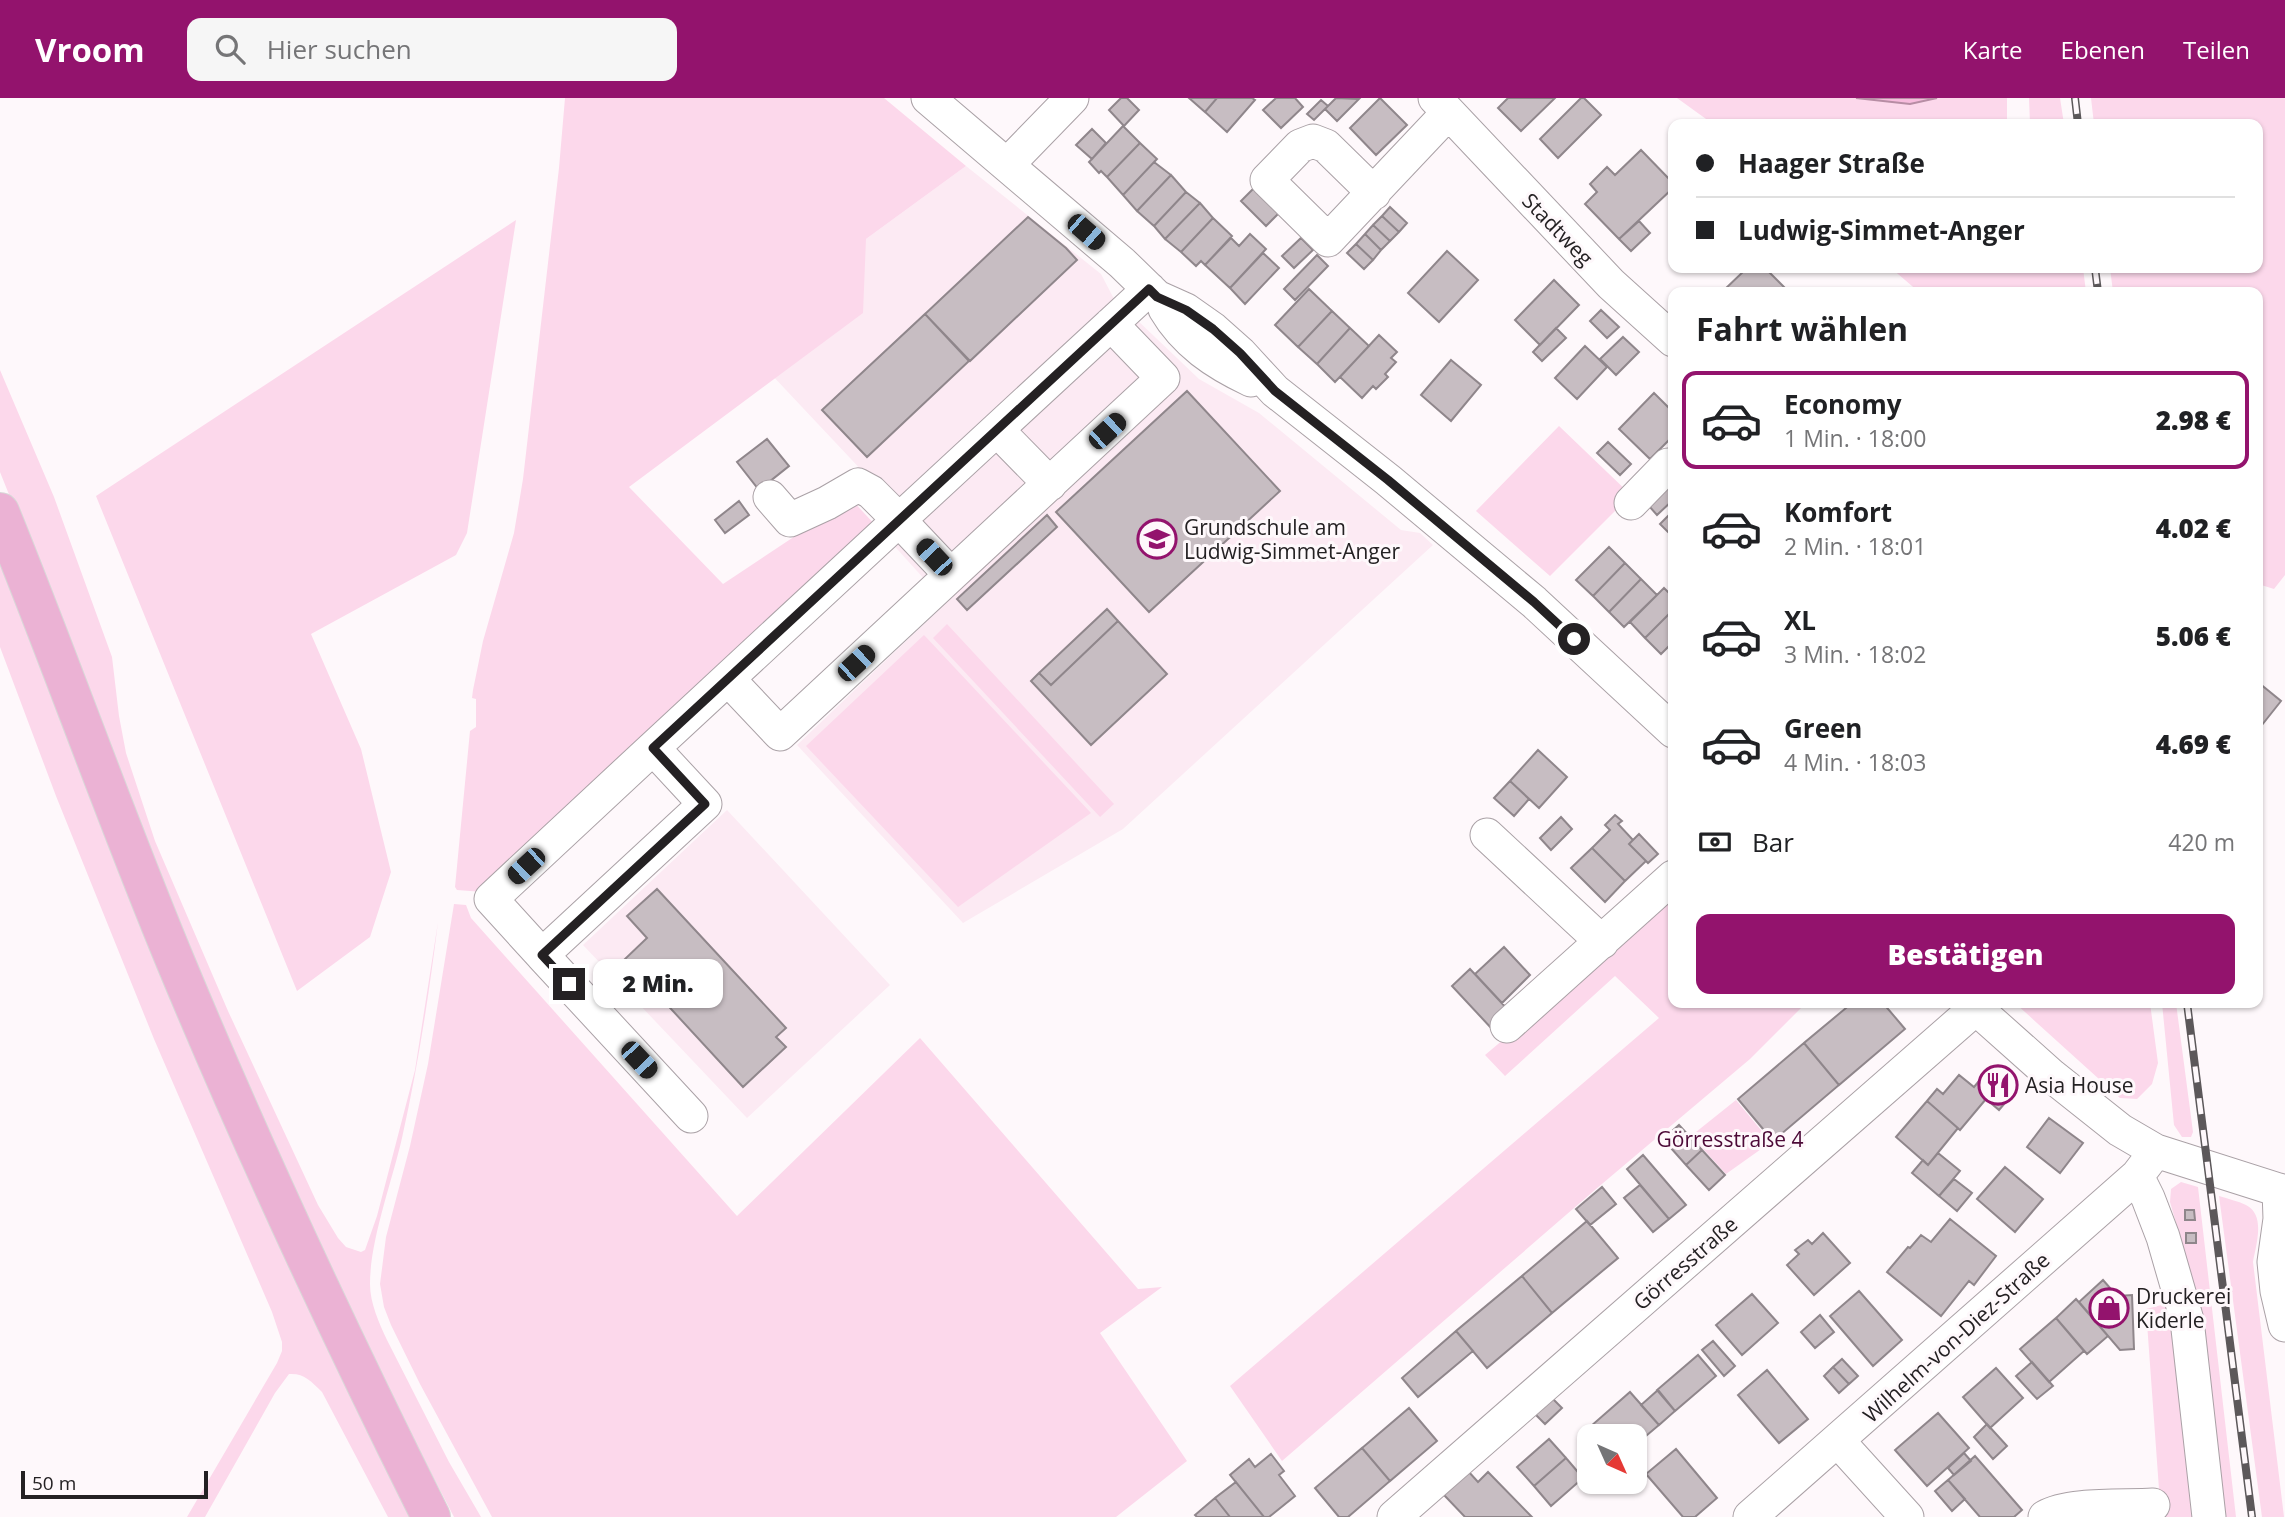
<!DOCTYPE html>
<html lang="de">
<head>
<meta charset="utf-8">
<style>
	:root { --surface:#fff; --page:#f6f6f6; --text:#202124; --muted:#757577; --line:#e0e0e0; --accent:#93136d }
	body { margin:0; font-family:"Open Sans",sans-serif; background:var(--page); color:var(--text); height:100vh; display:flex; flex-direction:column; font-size:26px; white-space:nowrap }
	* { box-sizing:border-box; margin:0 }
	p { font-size:23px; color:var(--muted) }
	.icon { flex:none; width:38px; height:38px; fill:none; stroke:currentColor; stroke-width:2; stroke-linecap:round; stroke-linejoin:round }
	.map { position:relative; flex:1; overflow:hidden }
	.details { position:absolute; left:1668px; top:189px; width:595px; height:721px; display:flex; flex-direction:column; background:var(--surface); border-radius:14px; box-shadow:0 2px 5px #0004 }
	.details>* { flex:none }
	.guide { position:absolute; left:1668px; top:21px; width:595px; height:154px; border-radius:14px; box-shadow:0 2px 5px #0004; display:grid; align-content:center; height:154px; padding:0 28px; background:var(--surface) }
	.needle { width:46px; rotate:135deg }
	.controls { position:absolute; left:1577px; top:1326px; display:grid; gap:14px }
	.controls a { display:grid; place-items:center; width:70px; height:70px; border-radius:14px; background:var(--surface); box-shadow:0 2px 5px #0004; font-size:35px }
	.scale { position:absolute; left:21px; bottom:18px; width:187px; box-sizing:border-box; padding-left:7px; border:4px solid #242123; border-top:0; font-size:19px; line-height:24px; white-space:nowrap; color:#242123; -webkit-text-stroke:5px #fef8fb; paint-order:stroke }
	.end { position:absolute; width:32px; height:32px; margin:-16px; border:9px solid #242123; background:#fff; box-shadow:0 0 0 4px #fff }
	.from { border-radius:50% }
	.bubble { position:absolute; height:49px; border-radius:14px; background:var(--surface); box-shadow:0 2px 5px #0004; font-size:23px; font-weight:800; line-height:49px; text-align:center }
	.car { position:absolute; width:21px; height:42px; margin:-21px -10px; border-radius:9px; box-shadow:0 0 5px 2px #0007; background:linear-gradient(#222 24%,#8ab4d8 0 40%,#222 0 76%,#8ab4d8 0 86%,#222 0) }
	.guide b { display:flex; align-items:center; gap:24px; height:66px; font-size:26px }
	.guide b+b { border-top:2px solid var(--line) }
	.guide i { width:18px; height:18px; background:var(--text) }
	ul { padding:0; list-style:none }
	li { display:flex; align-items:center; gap:21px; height:98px; margin:0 14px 10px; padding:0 14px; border:4px solid transparent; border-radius:14px }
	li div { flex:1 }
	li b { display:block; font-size:26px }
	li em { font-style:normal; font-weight:800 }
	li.current { border-color:var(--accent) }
	li>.icon { width:63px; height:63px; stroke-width:1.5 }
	h2 { padding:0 28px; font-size:32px; line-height:84px }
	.pay { display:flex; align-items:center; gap:18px; height:77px; padding:0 28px; font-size:26px }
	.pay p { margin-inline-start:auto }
	.primary-button { display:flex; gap:14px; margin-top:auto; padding:14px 28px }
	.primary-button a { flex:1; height:80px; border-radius:14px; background:var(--accent); color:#fff; font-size:28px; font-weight:800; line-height:80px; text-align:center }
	header { display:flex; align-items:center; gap:42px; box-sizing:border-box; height:98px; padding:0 35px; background:var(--accent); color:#fff }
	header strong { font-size:33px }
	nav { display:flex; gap:38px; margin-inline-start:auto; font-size:24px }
	.search { width:490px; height:63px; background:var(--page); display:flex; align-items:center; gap:18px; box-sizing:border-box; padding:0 24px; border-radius:14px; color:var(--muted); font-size:26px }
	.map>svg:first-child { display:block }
</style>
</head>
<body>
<header>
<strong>Vroom</strong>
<div class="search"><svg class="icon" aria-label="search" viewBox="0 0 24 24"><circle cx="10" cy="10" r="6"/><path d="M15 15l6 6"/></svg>Hier suchen</div>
<nav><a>Karte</a><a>Ebenen</a><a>Teilen</a></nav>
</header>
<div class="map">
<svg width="2285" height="1419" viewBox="0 0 2285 1419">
	<rect width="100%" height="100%" fill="#fef8fb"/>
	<path fill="#fceaf3" d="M966 68 1101 176 1113 199 1199 281 1259 315 1401 432 1420 435 1433 447 1123 731 963 825 797 647 946 505 878 430 898 411 722 224 866 141Z
		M727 712 890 887 747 1020 583 847Z"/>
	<path fill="#fcd8eb" d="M565 0H884L966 68 866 141 863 215 629 389 723 486 851 401 878 430 483 794 457 792 455 789 470 633 476 629V601L472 600 473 592 483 543 514 435 523 381 559 70Z
		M1677 0H1856L1910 6 1937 0H2007V26H1713Z
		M2029 0H2060L2064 26H2030Z
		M2091 0H2285V477L2274 491 2258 486V194H2113L2110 170H2258V26H2094Z
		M516 122 467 435 456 457 311 536 361 651 391 774 370 839 297 893 96 398Z
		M1891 170H2083L2086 194H1919Z
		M0 272 54 399 112 559 119 618 126 655 155 743 228 913 318 1107 338 1140 346 1149 361 1154 365 1152 377 1118 415 972 438 824C429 897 418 968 402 1040 392 1084 370 1142 370 1186 370 1205 379 1225 387 1242L449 1364 481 1419H454L374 1265 253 1007 0 374Z
		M1559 328 1631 397 1550 478 1476 413Z
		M0 456 411 1419H388L322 1294C311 1283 304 1275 289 1276L275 1295 205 1419H187L277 1265 282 1253V1244L272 1214 154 941 56 698 0 549Z
		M947 526 1114 706 1100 719 933 540Z
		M924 537 1091 715 958 809 806 648Z
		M1673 796V905H1806L1750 961 1596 1091 1282 1363 1230 1288 1659 920 1615 878 1505 978 1485 957 1634 832Z
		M454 806 466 807 471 820 737 1118 920 940 1138 1191 1162 1189 1100 1235 1187 1363 1116 1419H492L420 1286 391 1227 384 1209 380 1186 386 1139 410 1048 428 966Z
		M2015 905H2150L2158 965 2152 986 2137 1001 2120 1000Z
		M2162 905H2176L2193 1034 2191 1039H2182L2174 1027Z
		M1736 1002 1771 1044 1726 1076 1691 1038Z
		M2181 1084 2198 1089 2236 1419H2223L2181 1142 2170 1104 2171 1091Z
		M2219 1098C2228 1101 2238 1103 2246 1107 2266 1117 2256 1147 2253 1164L2284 1419H2262Z
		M2173 1204 2202 1419H2161L2146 1211Z"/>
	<path fill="#f6bbdc" stroke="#b78da4" stroke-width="2" d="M1856 0H1937L1910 6Z"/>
	<path fill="#c7bdc2" stroke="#8f868b" stroke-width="2" d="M1121 0H1127L1139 12 1124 28 1109 12Z
		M1189 0H1217L1205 14Z
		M1217 0H1252L1255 2 1227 34 1205 14Z
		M1276 0H1295L1303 9 1281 30 1263 12Z
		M1336 0 1359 1 1337 23 1325 11Z
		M1380 0 1407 27 1376 57 1350 30Z
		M1508 0H1555L1521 33 1498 10Z
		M1581 0H1584L1601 17 1558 60 1540 41Z
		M1321 2 1328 8 1314 22 1307 16Z
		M1123 28 1140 45 1107 79 1101 73 1099 75 1089 64Z
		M1092 31 1106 45 1092 61 1076 47Z
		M1140 45 1157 61 1123 97 1107 79Z
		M1641 52 1673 85V90L1619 141 1585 106 1597 94 1590 86 1607 69 1615 77Z
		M1154 64 1171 77 1137 113 1123 97Z
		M1171 77 1186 94 1154 128 1137 113Z
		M1258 86 1283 111 1266 128 1241 103Z
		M1186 94 1200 105 1165 141 1154 128Z
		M1200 105 1213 120 1181 154 1165 141Z
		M1390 109 1407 125 1399 134 1382 118Z
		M1382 118 1399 134 1390 143 1373 127Z
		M1028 119 1066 150 1077 162 970 263 925 216Z
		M1213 120 1232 138 1205 167 1201 163 1196 168 1181 154Z
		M1639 123 1650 135 1631 153 1619 141Z
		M1373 127 1390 143 1381 152 1365 136Z
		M1250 136 1266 151 1230 190 1205 167 1231 140 1239 148Z
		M1365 136 1381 152 1373 162 1356 146Z
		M1301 140 1313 152 1294 170 1282 158Z
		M1356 146 1373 162 1364 171 1347 155Z
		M1447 153 1478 182 1439 224 1408 195Z
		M1263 155 1279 170 1245 206 1230 190Z
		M1317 157 1328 168 1295 202 1284 191Z
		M1747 170H1765L1788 193 1722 194Z
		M1554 182 1579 207 1540 247 1515 222Z
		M1309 191 1332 213 1298 249 1275 227Z
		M1601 212 1619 229 1607 240 1590 223Z
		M1332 213 1350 230 1317 266 1298 249Z
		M925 216 969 263 867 359 822 312Z
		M1350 230 1369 248 1335 284 1317 266Z
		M1556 230 1566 240 1542 263 1533 254Z
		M1379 237 1397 254 1391 260 1396 264 1385 276 1388 279 1376 291 1373 288 1362 300 1340 279Z
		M1623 239 1639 254 1616 277 1600 261Z
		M1585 248 1607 269 1577 301 1555 280Z
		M1451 262 1481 287 1451 323 1421 297Z
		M1187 293 1280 393 1149 514 1056 414Z
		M1654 295 1673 314V338L1650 361 1619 331Z
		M767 341 789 368 759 392 737 364Z
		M1608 344 1631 366 1620 377 1597 355Z
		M1669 388 1673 392V402L1657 417 1649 408Z
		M739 403 749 417 725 435 715 422Z
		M1673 413V432L1669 435 1660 426Z
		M1047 417 1057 429 967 512 957 501Z
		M1609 449 1625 465 1593 498 1576 482Z
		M1625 465 1641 481 1609 514 1593 498Z
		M1641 481 1657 497 1624 529 1609 514Z
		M1664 490 1673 499V512L1645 540 1630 524Z
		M1107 511 1118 523 1051 587 1039 575Z
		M1673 512V544L1661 556 1645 540Z
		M1118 523 1167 576 1091 647 1031 583 1039 575 1051 587Z
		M2259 585 2281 603 2258 632V587Z
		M1538 652 1567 679 1539 710 1510 683Z
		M1510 683 1529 701 1514 718 1494 700Z
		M1615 717 1622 723 1618 726 1633 742 1629 746 1646 763 1625 783 1592 750 1610 732 1605 727Z
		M1561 719 1572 731 1551 752 1540 740Z
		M1639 736 1658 756 1648 765 1629 746Z
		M1592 750 1625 783 1605 804 1571 770Z
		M657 791 786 930 776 939 786 949 743 989 625 861 647 840 627 818Z
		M1504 849 1530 877 1502 905 1475 876Z
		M1470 871 1511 915 1493 932 1452 888Z
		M1852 905H1883L1905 931 1839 987 1804 945Z
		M1804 945 1839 987 1773 1043 1738 1001Z
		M1990 970 2016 992 1999 1012 1986 1001 1960 1032 1927 1003 1937 991 1943 996 1959 977 1974 989Z
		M1927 1003 1958 1030 1928 1067 1896 1039Z
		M2049 1020 2083 1045 2060 1075 2027 1049Z
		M1679 1027 1702 1052 1686 1067 1663 1041Z
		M1702 1052 1725 1077 1709 1092 1686 1067Z
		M1938 1055 1960 1073 1939 1098 1912 1075 1923 1062 1928 1067Z
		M1643 1057 1686 1107 1669 1121 1627 1071Z
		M2005 1069 2043 1101 2015 1134 1977 1101Z
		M1954 1081 1972 1095 1957 1113 1939 1098Z
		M1640 1087 1669 1121 1653 1134 1624 1100Z
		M1602 1089 1616 1106 1590 1127 1576 1111Z
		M2185 1112H2194L2195 1122H2185Z
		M1950 1121 1996 1158 1974 1187 1969 1183 1941 1218 1887 1174 1908 1149 1910 1150 1921 1137 1931 1144Z
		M1587 1123 1618 1160 1552 1215 1522 1178Z
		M1823 1135 1850 1165 1814 1197 1787 1167 1799 1156 1795 1152 1808 1142 1812 1146Z
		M2186 1135H2196V1145H2186Z
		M1522 1178 1552 1215 1487 1270 1456 1233Z
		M2103 1182 2117 1198 2132 1197 2134 1251 2120 1252 2079 1204Z
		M1859 1193 1902 1242 1873 1268 1830 1218Z
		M1752 1196 1778 1225 1742 1257 1716 1227Z
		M2076 1201 2108 1238 2087 1256 2056 1220Z
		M1820 1217 1834 1234 1815 1250 1801 1234Z
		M2056 1220 2084 1253 2049 1284 2020 1251Z
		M1456 1233 1473 1253 1418 1299 1402 1280Z
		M1713 1243 1735 1268 1724 1278 1702 1252Z
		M1698 1257 1716 1278 1675 1313 1657 1292Z
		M1842 1261 1858 1278 1849 1286 1833 1269Z
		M2032 1264 2053 1288 2037 1301 2016 1278Z
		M1833 1269 1849 1286 1839 1295 1824 1278Z
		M1996 1270 2023 1300 1990 1330 1963 1299Z
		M1767 1272 1808 1321 1779 1345 1738 1297Z
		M1658 1292 1675 1313 1659 1327 1641 1307Z
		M1630 1294 1659 1327 1634 1348V1339H1600L1591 1328Z
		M1548 1296 1562 1310 1545 1326 1531 1312Z
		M1409 1310 1437 1343 1390 1383 1362 1350Z
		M1938 1315 1969 1350 1927 1388 1895 1352Z
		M1987 1326 2007 1348 1993 1361 1974 1339Z
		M1549 1341 1566 1360 1534 1388 1517 1369Z
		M1362 1350 1390 1383 1348 1419H1339L1315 1390Z
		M1676 1351 1717 1400 1695 1419H1683L1646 1376Z
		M1964 1355 1971 1363 1954 1377 1948 1370Z
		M1271 1356 1284 1373 1279 1377 1295 1398 1269 1419H1264L1230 1377 1249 1361 1255 1369Z
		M1975 1358 2022 1412 2014 1419H1980L1948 1382Z
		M1566 1360 1583 1380 1551 1408 1534 1388Z
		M1468 1373 1478 1384 1488 1374 1532 1419H1465L1444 1397Z
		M1948 1382 1965 1401 1952 1413 1935 1393Z
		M1236 1384 1264 1419H1230L1215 1400Z
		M1215 1400 1230 1419H1197L1195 1417Z"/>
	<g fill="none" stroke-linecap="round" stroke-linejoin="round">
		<g stroke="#aaa1a6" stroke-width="35">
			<path id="minor" d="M928 0 1122 165 1157 199 1186 212 1213 231 1240 255 1275 293 1388 382 1534 504 1673 633
				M1435 0 1611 186 1673 242
				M1007 67 1072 0
				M1374 95 1326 48 1313 43 1300 48 1267 82 1328 142 1448 15
				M1165 211C1185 245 1215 265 1251 282
				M1111 226 1163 280 951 477 899 422 1149 191
				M997 332 1050 386
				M1631 405 1668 367
				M728 581 780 636 951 477
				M653 650 705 706 542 857 491 801Z
				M653 650 899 422 871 394 858 387 827 405 790 422 770 399
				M1487 737 1602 844
				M542 857 691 1018
				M1970 905 2052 978 2120 1032 2156 1053 2285 1094
				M1507 928 1673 779
				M2137 1078 2148 1100 2163 1139 2187 1222 2209 1419
				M2279 1092 2280 1121 2274 1164 2277 1193 2285 1227
				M1838 1343 1907 1419
				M1394 1419 1976 910
				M1750 1419 2137 1078 2156 1053
				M2045 1419C2069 1405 2124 1409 2153 1407"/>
		</g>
		<g stroke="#d8d7d7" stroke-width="40">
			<path id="major" d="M0 414C61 564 114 716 176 865 254 1053 340 1237 431 1419"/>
		</g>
		<use href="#minor" stroke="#fff" stroke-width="33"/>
		<use href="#major" stroke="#ebb2d4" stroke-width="38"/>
		<g stroke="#5c585a" stroke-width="8">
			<path id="rail" d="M2075 0 2078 26
				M2095 170 2098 194
				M2187 905 2252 1419"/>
		</g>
		<use href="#rail" stroke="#fef8fb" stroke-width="5" stroke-dasharray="16" stroke-linecap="butt"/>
	</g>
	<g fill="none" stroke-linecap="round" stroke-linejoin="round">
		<path stroke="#242123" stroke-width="9" d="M569 886 542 857 705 706 653 650 1149 191 1157 199 1186 212 1213 231 1240 255 1275 293 1388 382 1534 504 1574 541"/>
	</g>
	<defs>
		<g id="school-ring" transform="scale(2.0125)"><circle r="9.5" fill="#fef8fb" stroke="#93136d" stroke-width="1.5"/><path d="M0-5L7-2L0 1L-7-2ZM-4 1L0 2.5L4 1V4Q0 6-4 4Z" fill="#93136d"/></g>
		<g id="restaurant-ring" transform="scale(2.0125)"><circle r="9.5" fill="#fef8fb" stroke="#93136d" stroke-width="1.5"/><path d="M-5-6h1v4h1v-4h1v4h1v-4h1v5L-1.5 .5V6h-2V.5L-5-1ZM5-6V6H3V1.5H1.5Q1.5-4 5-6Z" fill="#93136d"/></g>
		<g id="shop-ring" transform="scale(2.0125)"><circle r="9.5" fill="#fef8fb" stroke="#93136d" stroke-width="1.5"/><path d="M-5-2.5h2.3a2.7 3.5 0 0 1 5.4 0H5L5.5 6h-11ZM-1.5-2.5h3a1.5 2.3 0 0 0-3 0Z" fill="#93136d"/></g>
	</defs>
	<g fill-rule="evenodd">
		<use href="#school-ring" x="1157" y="441"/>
		<use href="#restaurant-ring" x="1998" y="987"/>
		<use href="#shop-ring" x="2109" y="1210"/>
	</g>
	<g text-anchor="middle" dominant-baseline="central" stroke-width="6" stroke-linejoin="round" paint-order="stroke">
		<g font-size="21" fill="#242123" stroke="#fef8fb">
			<text transform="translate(1558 131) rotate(46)">Stadtweg</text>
			<text transform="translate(1685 1165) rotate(-41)">Görresstraße</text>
			<text transform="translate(1956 1239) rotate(-42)">Wilhelm-von-Diez-Straße</text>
		</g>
		<g font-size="21" fill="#242123" stroke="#fef8fb" text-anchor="start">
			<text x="1184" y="429">Grundschule am<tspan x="1184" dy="24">Ludwig-Simmet-Anger</tspan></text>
			<text x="2025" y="987">Asia House</text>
			<text x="2136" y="1198">Druckerei<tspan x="2136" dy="24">Kiderle</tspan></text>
		</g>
		<g font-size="21" fill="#4c0937" stroke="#fef8fb">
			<text x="1730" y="1041">Görresstraße 4</text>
		</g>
	</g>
</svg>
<div class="controls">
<a><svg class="needle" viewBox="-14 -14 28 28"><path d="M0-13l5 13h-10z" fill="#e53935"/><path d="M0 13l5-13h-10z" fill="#757577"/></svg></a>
</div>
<div class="scale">50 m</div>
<i class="end from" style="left:1574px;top:541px"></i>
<i class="end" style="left:569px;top:886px"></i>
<div class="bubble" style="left:593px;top:861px;width:130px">2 Min.</div>
<i class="car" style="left:1086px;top:134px;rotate:131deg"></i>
<i class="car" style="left:1107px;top:333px;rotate:47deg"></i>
<i class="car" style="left:934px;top:459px;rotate:317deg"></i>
<i class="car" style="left:856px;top:565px;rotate:47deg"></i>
<i class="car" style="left:526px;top:768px;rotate:227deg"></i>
<i class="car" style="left:639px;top:962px;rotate:137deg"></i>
<div class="guide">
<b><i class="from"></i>Haager Straße</b>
<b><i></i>Ludwig-Simmet-Anger</b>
</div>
<section class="details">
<h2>Fahrt wählen</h2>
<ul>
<li class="current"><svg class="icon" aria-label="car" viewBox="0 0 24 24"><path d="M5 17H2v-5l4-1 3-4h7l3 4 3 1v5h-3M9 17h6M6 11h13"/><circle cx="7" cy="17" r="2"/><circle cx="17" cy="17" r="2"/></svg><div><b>Economy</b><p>1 Min. · 18:00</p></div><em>2.98 €</em></li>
<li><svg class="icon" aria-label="car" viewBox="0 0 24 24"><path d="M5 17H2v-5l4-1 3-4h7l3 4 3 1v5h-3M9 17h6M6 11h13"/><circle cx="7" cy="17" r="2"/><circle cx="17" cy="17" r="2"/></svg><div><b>Komfort</b><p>2 Min. · 18:01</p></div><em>4.02 €</em></li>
<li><svg class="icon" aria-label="car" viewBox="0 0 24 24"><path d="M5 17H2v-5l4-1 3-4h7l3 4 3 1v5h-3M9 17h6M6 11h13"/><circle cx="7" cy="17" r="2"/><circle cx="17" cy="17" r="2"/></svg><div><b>XL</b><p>3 Min. · 18:02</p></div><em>5.06 €</em></li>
<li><svg class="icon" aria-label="car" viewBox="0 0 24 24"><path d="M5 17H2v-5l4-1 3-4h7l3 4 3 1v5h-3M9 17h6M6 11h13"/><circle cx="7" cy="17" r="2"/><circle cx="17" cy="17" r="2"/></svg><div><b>Green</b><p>4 Min. · 18:03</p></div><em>4.69 €</em></li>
</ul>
<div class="pay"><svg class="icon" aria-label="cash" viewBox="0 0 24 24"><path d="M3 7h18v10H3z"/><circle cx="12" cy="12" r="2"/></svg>Bar<p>420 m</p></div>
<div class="primary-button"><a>Bestätigen</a></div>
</section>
</div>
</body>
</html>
